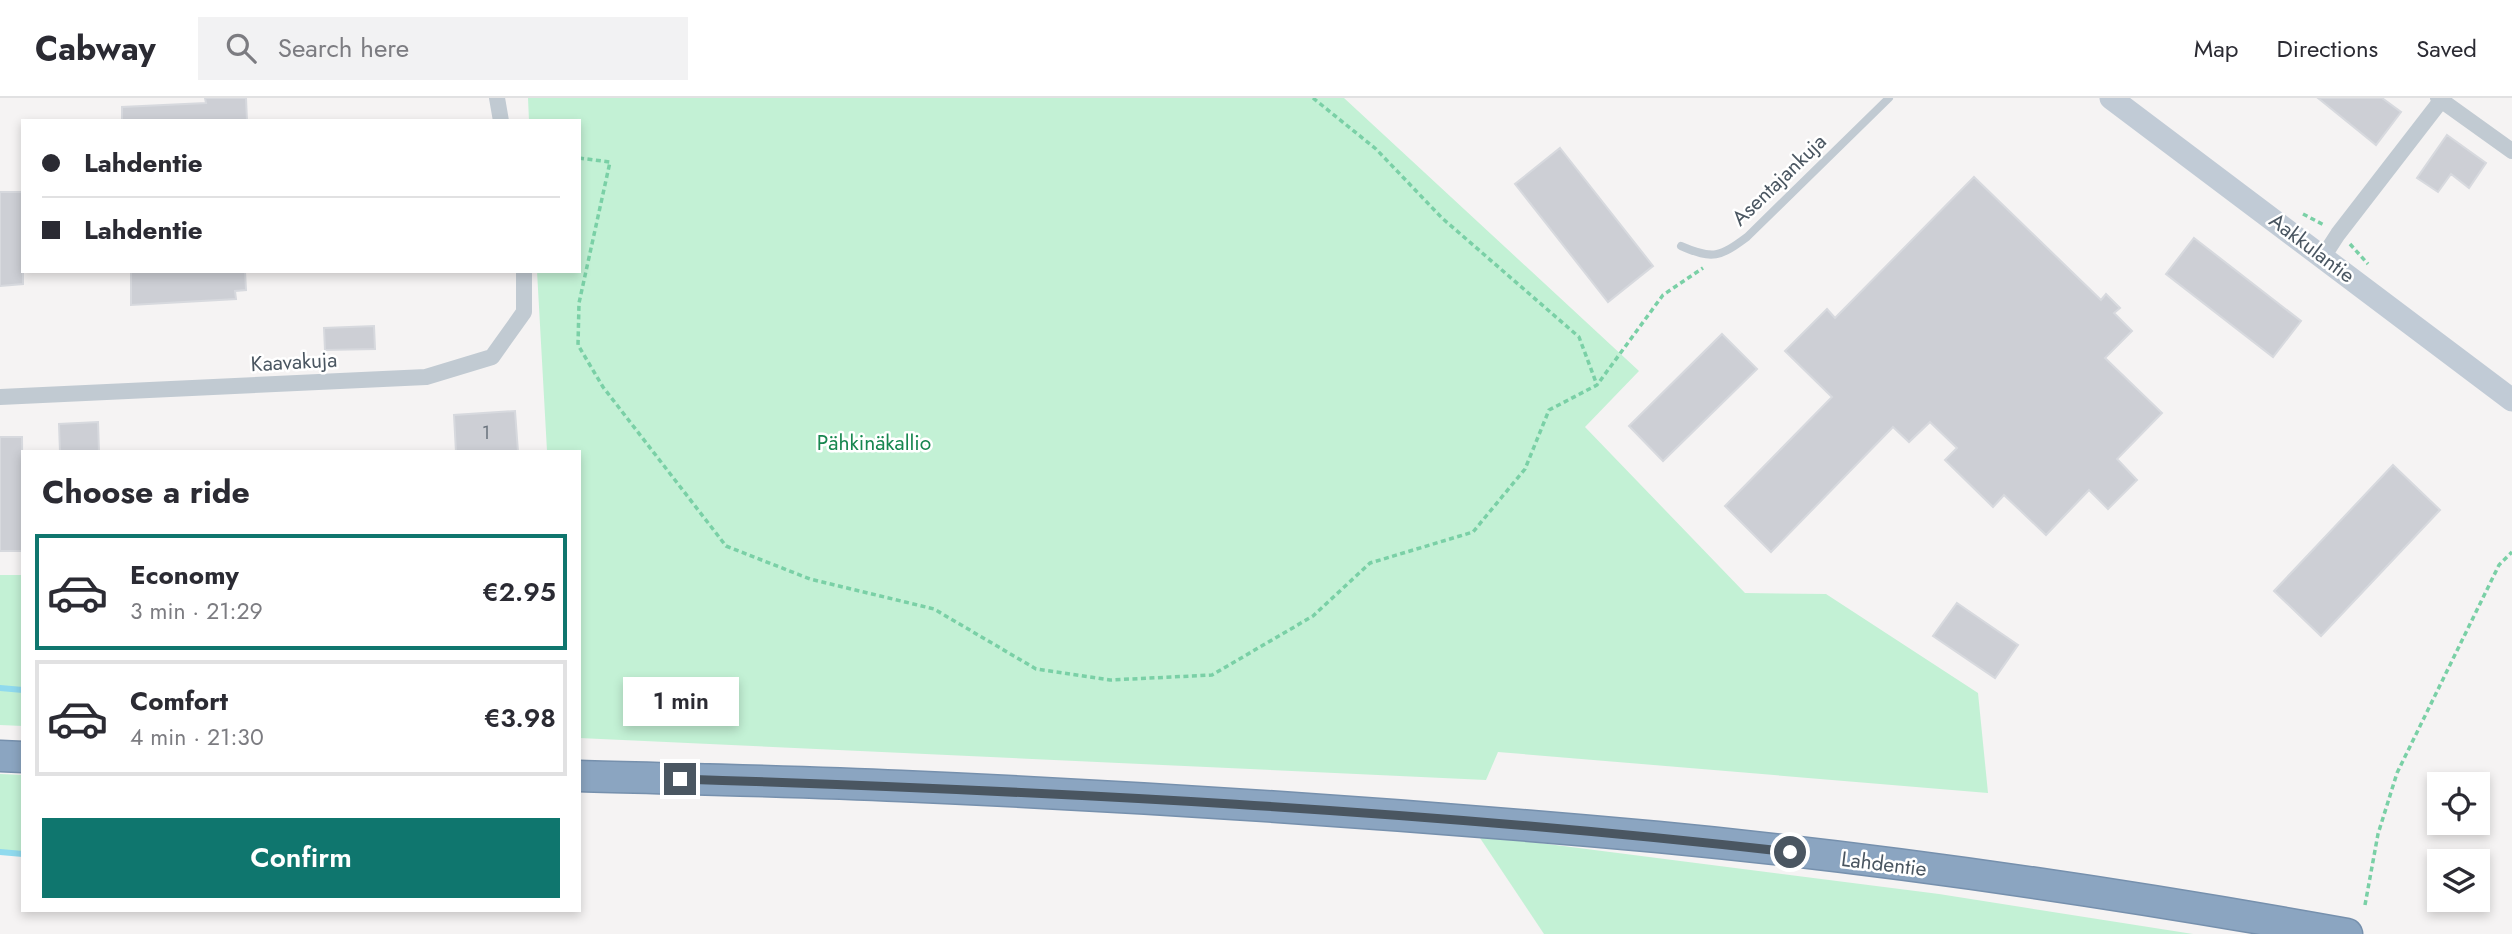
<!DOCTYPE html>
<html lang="en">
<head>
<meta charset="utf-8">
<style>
	:root { --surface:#fff; --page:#f2f2f3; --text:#2b2b33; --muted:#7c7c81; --line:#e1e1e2; --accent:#0f766e }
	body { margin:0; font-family:Jost,sans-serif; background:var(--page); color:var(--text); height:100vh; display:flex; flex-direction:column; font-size:26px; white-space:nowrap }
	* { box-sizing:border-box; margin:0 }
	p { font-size:23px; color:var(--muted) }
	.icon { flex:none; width:38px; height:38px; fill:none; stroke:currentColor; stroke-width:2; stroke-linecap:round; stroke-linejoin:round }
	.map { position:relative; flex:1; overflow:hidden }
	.side { position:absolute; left:21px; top:352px; width:560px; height:462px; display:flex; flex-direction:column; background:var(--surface); border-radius:0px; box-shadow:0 4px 10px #0003 }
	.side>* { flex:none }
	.guide { position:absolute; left:21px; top:21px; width:560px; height:154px; border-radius:0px; box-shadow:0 4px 10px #0003; display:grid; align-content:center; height:154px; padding:0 21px; background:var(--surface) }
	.tools { position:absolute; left:2427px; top:674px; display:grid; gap:14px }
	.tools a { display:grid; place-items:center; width:63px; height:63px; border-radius:0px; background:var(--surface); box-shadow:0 4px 10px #0003; font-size:35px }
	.end { position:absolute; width:32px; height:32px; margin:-16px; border:9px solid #4a5661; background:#fff; box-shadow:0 0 0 4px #fff }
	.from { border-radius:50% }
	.bubble { position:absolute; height:49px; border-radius:0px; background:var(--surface); box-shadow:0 4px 10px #0003; font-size:23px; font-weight:600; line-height:49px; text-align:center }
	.guide b { display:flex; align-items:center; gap:24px; height:66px; font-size:26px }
	.guide b+b { border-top:2px solid var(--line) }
	.guide i { width:18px; height:18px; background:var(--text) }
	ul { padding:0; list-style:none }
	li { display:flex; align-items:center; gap:21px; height:116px; margin:0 14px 10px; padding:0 7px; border:4px solid var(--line); border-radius:0px }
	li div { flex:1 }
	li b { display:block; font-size:26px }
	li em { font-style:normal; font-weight:600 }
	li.active { border-color:var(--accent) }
	li>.icon { width:63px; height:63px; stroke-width:1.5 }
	h2 { padding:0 21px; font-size:32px; line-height:84px }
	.button { display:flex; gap:14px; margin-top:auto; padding:14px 21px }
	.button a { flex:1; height:80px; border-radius:0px; background:var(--accent); color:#fff; font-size:28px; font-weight:600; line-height:80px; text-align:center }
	header { display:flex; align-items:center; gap:42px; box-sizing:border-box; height:98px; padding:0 35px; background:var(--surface); border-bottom:2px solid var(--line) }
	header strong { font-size:33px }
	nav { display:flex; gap:38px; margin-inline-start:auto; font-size:24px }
	.search { width:490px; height:63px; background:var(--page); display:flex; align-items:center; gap:18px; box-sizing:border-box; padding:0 24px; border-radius:0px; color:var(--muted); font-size:26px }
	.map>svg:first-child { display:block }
</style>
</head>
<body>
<header>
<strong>Cabway</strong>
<div class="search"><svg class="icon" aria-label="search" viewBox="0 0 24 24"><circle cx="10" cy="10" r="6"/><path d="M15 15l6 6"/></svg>Search here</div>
<nav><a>Map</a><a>Directions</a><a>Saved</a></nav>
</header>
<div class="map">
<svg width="2512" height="836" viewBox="0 0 2512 836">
	<rect width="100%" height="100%" fill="#f5f3f3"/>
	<path fill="#c3f1d5" d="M528 0H1344L1639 273 1585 329 1745 495 1826 496 1978 595 1988 695 1498 654 1486 682 579 640V354L547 353 537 173H579V23H529Z
		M0 477H23V628L0 627Z
		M0 676 23 677V756L0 754Z
		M1478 737 1939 796 2193 836H1544Z"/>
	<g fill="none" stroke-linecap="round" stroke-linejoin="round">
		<path stroke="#90daee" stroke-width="6" d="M0 590 23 592
			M0 754 23 756"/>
	</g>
	<path fill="#cdcfd5" stroke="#d7d9de" stroke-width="2" d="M205 0H246L247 23H122V9L206 5Z
		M2318 0H2382L2401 14 2376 47Z
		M2447 37 2486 65 2469 90 2451 76 2438 94 2417 80Z
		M1560 50 1653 168 1608 204 1515 86Z
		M1974 79 2101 202 2106 196 2120 210 2114 215 2132 233 2105 260 2162 315 2117 361 2137 382 2108 411 2089 392 2046 437 2004 397 1993 409 1945 362 1957 350 1930 324 1909 344 1893 329 1771 454 1725 408 1832 299 1785 253 1827 211 1835 220Z
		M0 94H23V186L0 188Z
		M2194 140 2301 223 2273 259 2166 176Z
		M131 173H245L246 192 235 193 236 201 131 207Z
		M374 228 375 251 325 252 324 230Z
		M1722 236 1757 271 1663 363 1629 328Z
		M515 313 518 354H456L454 317Z
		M98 324 99 354H60L59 326Z
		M0 339H22L23 453H0Z
		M2393 367 2440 412 2321 538 2274 493Z
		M1957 505 2018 547 1995 580 1933 538Z"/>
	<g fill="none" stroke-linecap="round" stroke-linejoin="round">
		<g stroke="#7690ad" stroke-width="33">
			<path id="highway" d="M0 658 23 659
				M579 678C686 681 793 683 901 688 1153 699 1406 716 1658 739 1889 761 2119 795 2347 836"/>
		</g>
		<path stroke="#7ad0a6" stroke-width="3.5" stroke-dasharray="5 3.5" stroke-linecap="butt" d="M1313 0 1376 51 1442 120 1579 239 1597 287
			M579 60 610 64 579 205 578 247 603 289 726 448 810 481 934 511 1036 571 1110 582 1212 577 1313 518 1370 465 1473 434 1525 371 1549 312 1597 287 1663 197 1703 170
			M2303 116 2324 127
			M2350 146 2368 166
			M2365 807 2378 736 2397 675 2499 467 2512 454"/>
		<path stroke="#c1cad2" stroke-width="8" d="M1681 148C1713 162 1720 159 1747 139L1889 0"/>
		<path stroke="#c1cad2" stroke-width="16" d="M497 0 501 23
			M2438 0 2512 53
			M2323 159 2338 136 2443 0
			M0 299 426 279 492 259 524 214V173"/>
		<path stroke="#c1cbd6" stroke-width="23" d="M2111 0 2512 302"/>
		<use href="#highway" stroke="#8ba5c1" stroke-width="30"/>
	</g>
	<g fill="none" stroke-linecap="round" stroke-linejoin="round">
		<path stroke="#4a5661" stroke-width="9" d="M680 681C1050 693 1422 712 1790 754"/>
	</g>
	<g text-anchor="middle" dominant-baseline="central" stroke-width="5" stroke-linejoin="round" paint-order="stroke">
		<g font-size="18" fill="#6b747e">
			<text x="486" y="335">1</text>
		</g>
		<g font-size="21" fill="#4a5661" stroke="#fff">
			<text transform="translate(1779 82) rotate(-44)">Asentajankuja</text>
			<text transform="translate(2312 150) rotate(37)">Aakkulantie</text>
			<text transform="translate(294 264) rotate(-3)">Kaavakuja</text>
			<text transform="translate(1884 766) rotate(7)">Lahdentie</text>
		</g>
		<g font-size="21" fill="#17864f" stroke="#fff">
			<text x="874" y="345">Pähkinäkallio</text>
		</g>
	</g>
</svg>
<div class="tools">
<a><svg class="icon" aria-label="locate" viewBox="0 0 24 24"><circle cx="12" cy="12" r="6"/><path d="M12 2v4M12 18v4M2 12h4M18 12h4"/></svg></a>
<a><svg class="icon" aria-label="layers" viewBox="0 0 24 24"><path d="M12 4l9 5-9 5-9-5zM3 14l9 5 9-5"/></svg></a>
</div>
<i class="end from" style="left:1790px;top:754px"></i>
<i class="end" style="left:680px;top:681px"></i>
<div class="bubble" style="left:623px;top:579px;width:116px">1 min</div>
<div class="guide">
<b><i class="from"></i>Lahdentie</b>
<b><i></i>Lahdentie</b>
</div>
<section class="side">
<h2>Choose a ride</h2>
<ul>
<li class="active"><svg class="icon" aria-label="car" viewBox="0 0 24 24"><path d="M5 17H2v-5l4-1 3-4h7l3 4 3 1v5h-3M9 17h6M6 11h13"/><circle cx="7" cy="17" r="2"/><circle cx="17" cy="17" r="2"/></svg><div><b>Economy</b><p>3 min · 21:29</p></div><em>€2.95</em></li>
<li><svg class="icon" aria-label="car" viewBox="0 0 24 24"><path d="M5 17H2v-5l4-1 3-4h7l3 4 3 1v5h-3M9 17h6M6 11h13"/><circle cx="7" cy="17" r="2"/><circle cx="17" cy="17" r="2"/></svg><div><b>Comfort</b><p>4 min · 21:30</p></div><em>€3.98</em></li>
</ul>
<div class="button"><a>Confirm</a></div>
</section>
</div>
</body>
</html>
